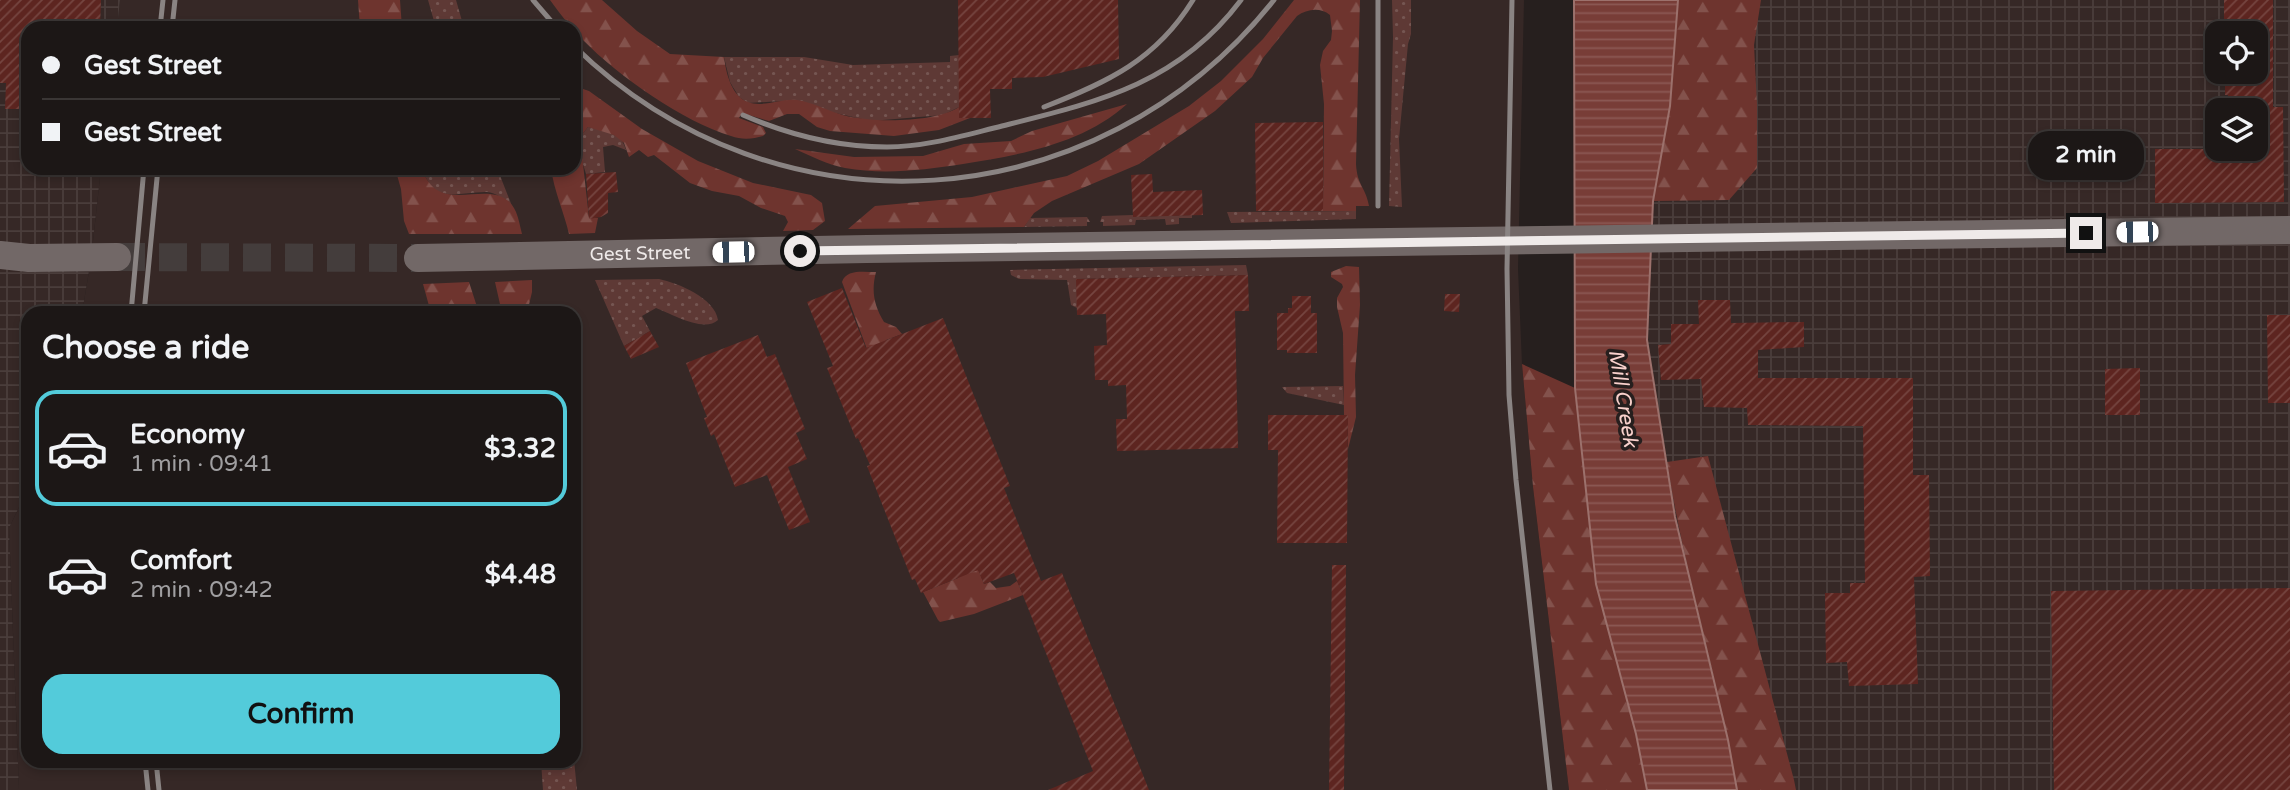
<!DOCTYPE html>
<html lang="en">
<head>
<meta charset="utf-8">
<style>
	:root { --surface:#1c1716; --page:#25201f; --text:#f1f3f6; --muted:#a09fa1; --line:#3a3635; --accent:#53cbda }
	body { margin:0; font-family:"Varela Round",sans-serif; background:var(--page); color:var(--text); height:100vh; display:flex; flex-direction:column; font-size:26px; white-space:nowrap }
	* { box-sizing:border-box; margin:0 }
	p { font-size:23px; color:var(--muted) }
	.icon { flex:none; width:38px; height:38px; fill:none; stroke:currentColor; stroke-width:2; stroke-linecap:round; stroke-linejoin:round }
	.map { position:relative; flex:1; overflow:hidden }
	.drawer { position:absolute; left:21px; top:306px; width:560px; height:462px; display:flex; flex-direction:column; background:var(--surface); border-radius:21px; box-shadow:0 4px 10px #0003,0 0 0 2px var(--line) }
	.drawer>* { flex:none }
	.banner { position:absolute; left:21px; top:21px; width:560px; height:154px; border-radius:21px; box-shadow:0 4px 10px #0003,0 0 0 2px var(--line); display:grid; align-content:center; height:154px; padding:0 21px; background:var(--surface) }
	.controls { position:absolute; left:2205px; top:21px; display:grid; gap:14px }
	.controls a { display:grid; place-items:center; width:63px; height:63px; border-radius:14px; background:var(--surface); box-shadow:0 4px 10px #0003,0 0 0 2px var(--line); font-size:35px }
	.end { position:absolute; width:32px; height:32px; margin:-16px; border:9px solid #efeae9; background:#111; box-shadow:0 0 0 4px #111 }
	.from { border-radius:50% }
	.bubble { position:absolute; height:49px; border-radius:21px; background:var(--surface); box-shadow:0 4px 10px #0003,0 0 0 2px var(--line); font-size:23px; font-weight:800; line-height:49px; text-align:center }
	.car { position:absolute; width:21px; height:42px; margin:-21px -10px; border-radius:9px; box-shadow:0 0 5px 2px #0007; background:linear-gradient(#fff 24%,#345 0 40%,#fff 0 76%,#345 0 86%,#fff 0) }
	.banner b { display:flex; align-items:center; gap:24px; height:66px; font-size:26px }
	.banner b+b { border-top:2px solid var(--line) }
	.banner i { width:18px; height:18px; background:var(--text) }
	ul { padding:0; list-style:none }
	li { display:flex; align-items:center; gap:21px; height:116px; margin:0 14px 10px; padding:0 7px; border:4px solid transparent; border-radius:21px }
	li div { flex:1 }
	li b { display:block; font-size:26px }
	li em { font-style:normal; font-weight:800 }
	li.current { border-color:var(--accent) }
	li>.icon { width:63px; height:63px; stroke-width:1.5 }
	h2 { padding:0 21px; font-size:32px; line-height:84px }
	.button { display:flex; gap:14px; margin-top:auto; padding:14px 21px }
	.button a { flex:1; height:80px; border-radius:21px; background:var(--accent); color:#111; font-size:28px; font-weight:800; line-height:80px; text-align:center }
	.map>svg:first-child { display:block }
</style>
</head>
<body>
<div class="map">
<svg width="2290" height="790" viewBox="0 0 2290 790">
	<defs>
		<pattern id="industrial-grid" width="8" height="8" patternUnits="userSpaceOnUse" patternTransform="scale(1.75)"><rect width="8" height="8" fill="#362826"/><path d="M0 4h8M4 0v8" fill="none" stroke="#4a3d3b"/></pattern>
		<pattern id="green-dots" width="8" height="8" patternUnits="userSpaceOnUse" patternTransform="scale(1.75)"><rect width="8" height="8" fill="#5e3935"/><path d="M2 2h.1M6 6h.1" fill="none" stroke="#755652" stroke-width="1.8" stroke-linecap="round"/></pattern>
		<pattern id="forest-firs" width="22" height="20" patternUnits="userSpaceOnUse" patternTransform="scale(1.75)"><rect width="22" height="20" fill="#6e342e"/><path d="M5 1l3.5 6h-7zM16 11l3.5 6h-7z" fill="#83524c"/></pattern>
		<pattern id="water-rules" width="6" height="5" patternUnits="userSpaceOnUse" patternTransform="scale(1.75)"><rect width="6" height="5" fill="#783d37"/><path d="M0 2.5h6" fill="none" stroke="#8c5954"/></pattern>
		<pattern id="building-hatch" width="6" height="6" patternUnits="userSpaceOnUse" patternTransform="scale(1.75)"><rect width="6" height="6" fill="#5d2520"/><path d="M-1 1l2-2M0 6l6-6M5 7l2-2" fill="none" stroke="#754540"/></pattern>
	</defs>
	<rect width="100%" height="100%" fill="#261f1e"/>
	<path fill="#362826" d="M120 0H1524L1518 269 1522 364 1533 487 1569 790H19L9 528 28 488V761H574V313H82L91 259 101 168H574V28H117Z"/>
	<path fill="url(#industrial-grid)" fill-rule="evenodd" d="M0 0H120L117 28H28V168H101L91 259 82 313H28V488L9 528 19 790H0Z
		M1678 0H2290V790H1737L1728 740 1675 517 1647 340 1653 201 1670 106ZM2217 33H2256V72H2217ZM2217 110H2256V149H2217Z"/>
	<path fill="url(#green-dots)" d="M428 0H456L464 28H436Z
		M1392 0H1411V34L1408 44 1399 139 1402 207 1389 206 1393 37Z
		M959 55V107L943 115 871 121 782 101 748 103 739 97 730 82 724 57H804L853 65 950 62V56Z
		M588 127C604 130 622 133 626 150L613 145 603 147 605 172 586 174 580 154V137Z
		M422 168H497L512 206C505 200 497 193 487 192 459 191 435 207 422 168Z
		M1356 211V219L1231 223 1227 212Z
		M1133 215V217L1192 215V218H1179V224L1166 225 1165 219 1136 220 1135 225 1103 226V222H1100L1102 216Z
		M1087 217 1090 222H1087V226L1024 227 1030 218Z
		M1246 265 1248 275 1077 279V308L1071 305 1067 280 1019 279 1011 275 1010 270Z
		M659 279C678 283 715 298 718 320 704 333 672 314 656 308L642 316 650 331 624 346 595 280Z
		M1343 386 1344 405 1287 393 1282 387Z
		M574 760 577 790H543L541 761Z"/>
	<path fill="url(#forest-firs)" d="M358 0H400L402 28H360Z
		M550 0H602L637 31 670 54 724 57C726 72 731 96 748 102 763 108 781 98 797 100 812 102 828 111 843 115 870 123 935 123 959 107L960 118H970L939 130 894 136 830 131 817 127 799 114H787L769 121 742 113 739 118 763 127 766 133 763 136C753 139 742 140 731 136 684 122 618 76 583 40 571 28 561 15 550 0Z
		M1294 0H1360L1356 164C1357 185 1366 188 1369 206H1356V211H1323L1324 104 1320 65 1323 51 1331 40 1332 31 1330 15C1320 7 1307 9 1297 16L1263 58 1252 77 1215 111 1139 164 1052 201 1034 213 1024 227 848 229 875 206 972 197 1067 176 1098 161 1189 106 1221 81 1263 39Z
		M1678 0H1761L1754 45 1757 105V168L1729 200 1653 201 1670 106Z
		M574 86 589 91 642 129 698 161 753 183 811 195 822 203 825 221 813 230 783 231 788 222 785 216 761 208 739 196 712 191 690 183 654 155 648 157 639 150 629 157 624 143 614 135 588 127 580 137 589 218H598L595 233 569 234C564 212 554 191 551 168H574Z
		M1127 104C1083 144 1019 155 963 164 924 170 884 175 845 168 828 165 811 156 795 149L854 157 923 156 964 144 1011 141 1032 131Z
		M395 168H422C439 223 497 169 516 212 519 219 520 227 522 234H409L404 221 401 189Z
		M1346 266 1359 267 1360 305 1355 375 1356 417 1348 449V416L1344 415 1343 333 1337 307V298L1343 287 1342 284 1331 277V272Z
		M876 272C871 291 874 305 884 322L896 327 902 334 886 340 874 368 842 282C846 269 863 272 876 272Z
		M532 280V292L527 313H502L495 282Z
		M469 282 479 313H431L423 284Z
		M1522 364 1575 388 1596 584 1636 734 1647 790H1569L1533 487Z
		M899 373 984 584 990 582 996 588 1010 586 1017 581 1023 595 974 614 940 622 938 620 923 592 958 578Z
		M1708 456 1794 780 1796 790H1737C1719 680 1684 573 1667 462Z"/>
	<path fill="url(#water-rules)" stroke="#9c716c" stroke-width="2" d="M1574 0H1678L1670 106 1653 201 1647 340 1675 517 1728 740 1737 790H1647L1636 734 1596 584 1575 388Z"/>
	<path fill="url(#building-hatch)" d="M0 0H101L100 28H28V109H5L6 83H0Z
		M958 0H1118L1119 59 1043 77 1012 78V89H990L991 118H959Z
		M2224 0H2273V107H2283L2284 202 2155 203V149H2256V110H2228V95H2225V72H2256V33H2224Z
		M1323 122V211H1256L1255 123Z
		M616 172 618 192 608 193V213L601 217 589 219 586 174Z
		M1152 174 1153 192 1202 190 1203 215 1133 217 1131 175Z
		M1248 275 1249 311H1235L1238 448 1117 451 1116 419H1127L1126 385 1108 386V380H1095L1094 346 1107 345 1106 314 1077 315 1076 279Z
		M842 288 866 348 943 318 1010 486 1004 488 1041 581 1062 573 1149 790H1048L1093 771 1014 573 984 584 978 570 921 593 915 579 912 580 867 466 870 465 858 438 856 439 827 368 833 366 807 302Z
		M1445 294H1460L1459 312 1444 311Z
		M1292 296H1311V313H1317V353H1287V350H1277V313H1288V308H1292Z
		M1698 300H1730L1731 323 1804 322V347L1758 350V378H1913V475H1929L1930 576 1914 577 1918 684 1849 686 1847 662 1826 663 1825 593H1850V583H1865L1863 426 1748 425 1747 408 1704 407 1701 379 1661 380 1658 345 1671 344V324H1699Z
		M2267 315H2290V403H2268Z
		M650 331 659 347 631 359 624 346Z
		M758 335 767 357 775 354 805 429 796 433 807 459 788 467 810 522 789 530 767 475 735 487 714 434 711 436 704 418 707 417 686 363Z
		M2140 368V415H2105V369Z
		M1268 415H1348L1347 543H1277L1278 450H1268Z
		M1332 565H1346L1344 790H1329Z
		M2290 588V790H2054L2051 591Z"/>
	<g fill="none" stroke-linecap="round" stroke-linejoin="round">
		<path stroke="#443d3c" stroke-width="28" stroke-dasharray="28 14" stroke-linecap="butt" d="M117 257 418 258"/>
		<g stroke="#726867" stroke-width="28">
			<path d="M0 255 29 258 117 257"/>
			<path id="s1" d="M418 258 867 249 2290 230"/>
		</g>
		<path stroke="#8a8483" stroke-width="5" d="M533 0 557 28
			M1512 0 1507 269 1509 395 1516 480 1550 790
			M160 28 163 0
			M172 28 175 0
			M574 46C777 244 1098 221 1274 0
			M1044 107C1108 82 1156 60 1193 0
			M743 115C789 135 836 147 887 147 926 147 965 135 1002 126 1098 102 1178 84 1241 0
			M1378 206V0
			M131 313 144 168
			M144 313 158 168
			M145 761 148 790
			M156 761 159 790"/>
	</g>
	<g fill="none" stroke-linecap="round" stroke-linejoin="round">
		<path stroke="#efeae9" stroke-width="9" d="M800 251 2086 233"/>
	</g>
	<g text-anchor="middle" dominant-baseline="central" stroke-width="7" stroke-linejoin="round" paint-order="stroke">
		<g font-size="19" fill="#efeae9" stroke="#261f1e">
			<text stroke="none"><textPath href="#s1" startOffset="222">Gest Street</textPath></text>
		</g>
		<g font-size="21" font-style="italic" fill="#f9d1cc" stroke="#261f1e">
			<text transform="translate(1623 398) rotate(81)">Mill Creek</text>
		</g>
	</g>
</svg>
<div class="controls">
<a><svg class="icon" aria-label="locate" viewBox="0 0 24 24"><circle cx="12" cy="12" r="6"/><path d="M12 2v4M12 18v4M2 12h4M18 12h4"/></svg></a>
<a><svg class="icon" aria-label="layers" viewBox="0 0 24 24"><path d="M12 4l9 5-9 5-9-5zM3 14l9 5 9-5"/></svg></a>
</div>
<i class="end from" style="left:800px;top:251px"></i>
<i class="end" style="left:2086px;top:233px"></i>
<div class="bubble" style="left:2028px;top:131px;width:116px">2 min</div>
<i class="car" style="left:2137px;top:232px;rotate:269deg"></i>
<i class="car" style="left:733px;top:252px;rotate:269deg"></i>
<div class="banner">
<b><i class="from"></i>Gest Street</b>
<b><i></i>Gest Street</b>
</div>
<section class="drawer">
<h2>Choose a ride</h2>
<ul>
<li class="current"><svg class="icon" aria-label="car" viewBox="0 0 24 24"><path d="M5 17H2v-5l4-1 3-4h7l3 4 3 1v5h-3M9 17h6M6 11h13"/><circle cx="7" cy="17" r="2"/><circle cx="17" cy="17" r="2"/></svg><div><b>Economy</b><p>1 min · 09:41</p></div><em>$3.32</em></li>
<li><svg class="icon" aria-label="car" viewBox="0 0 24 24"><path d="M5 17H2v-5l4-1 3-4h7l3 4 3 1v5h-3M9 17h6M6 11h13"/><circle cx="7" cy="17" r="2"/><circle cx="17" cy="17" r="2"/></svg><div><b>Comfort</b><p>2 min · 09:42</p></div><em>$4.48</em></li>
</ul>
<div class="button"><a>Confirm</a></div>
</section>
</div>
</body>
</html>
